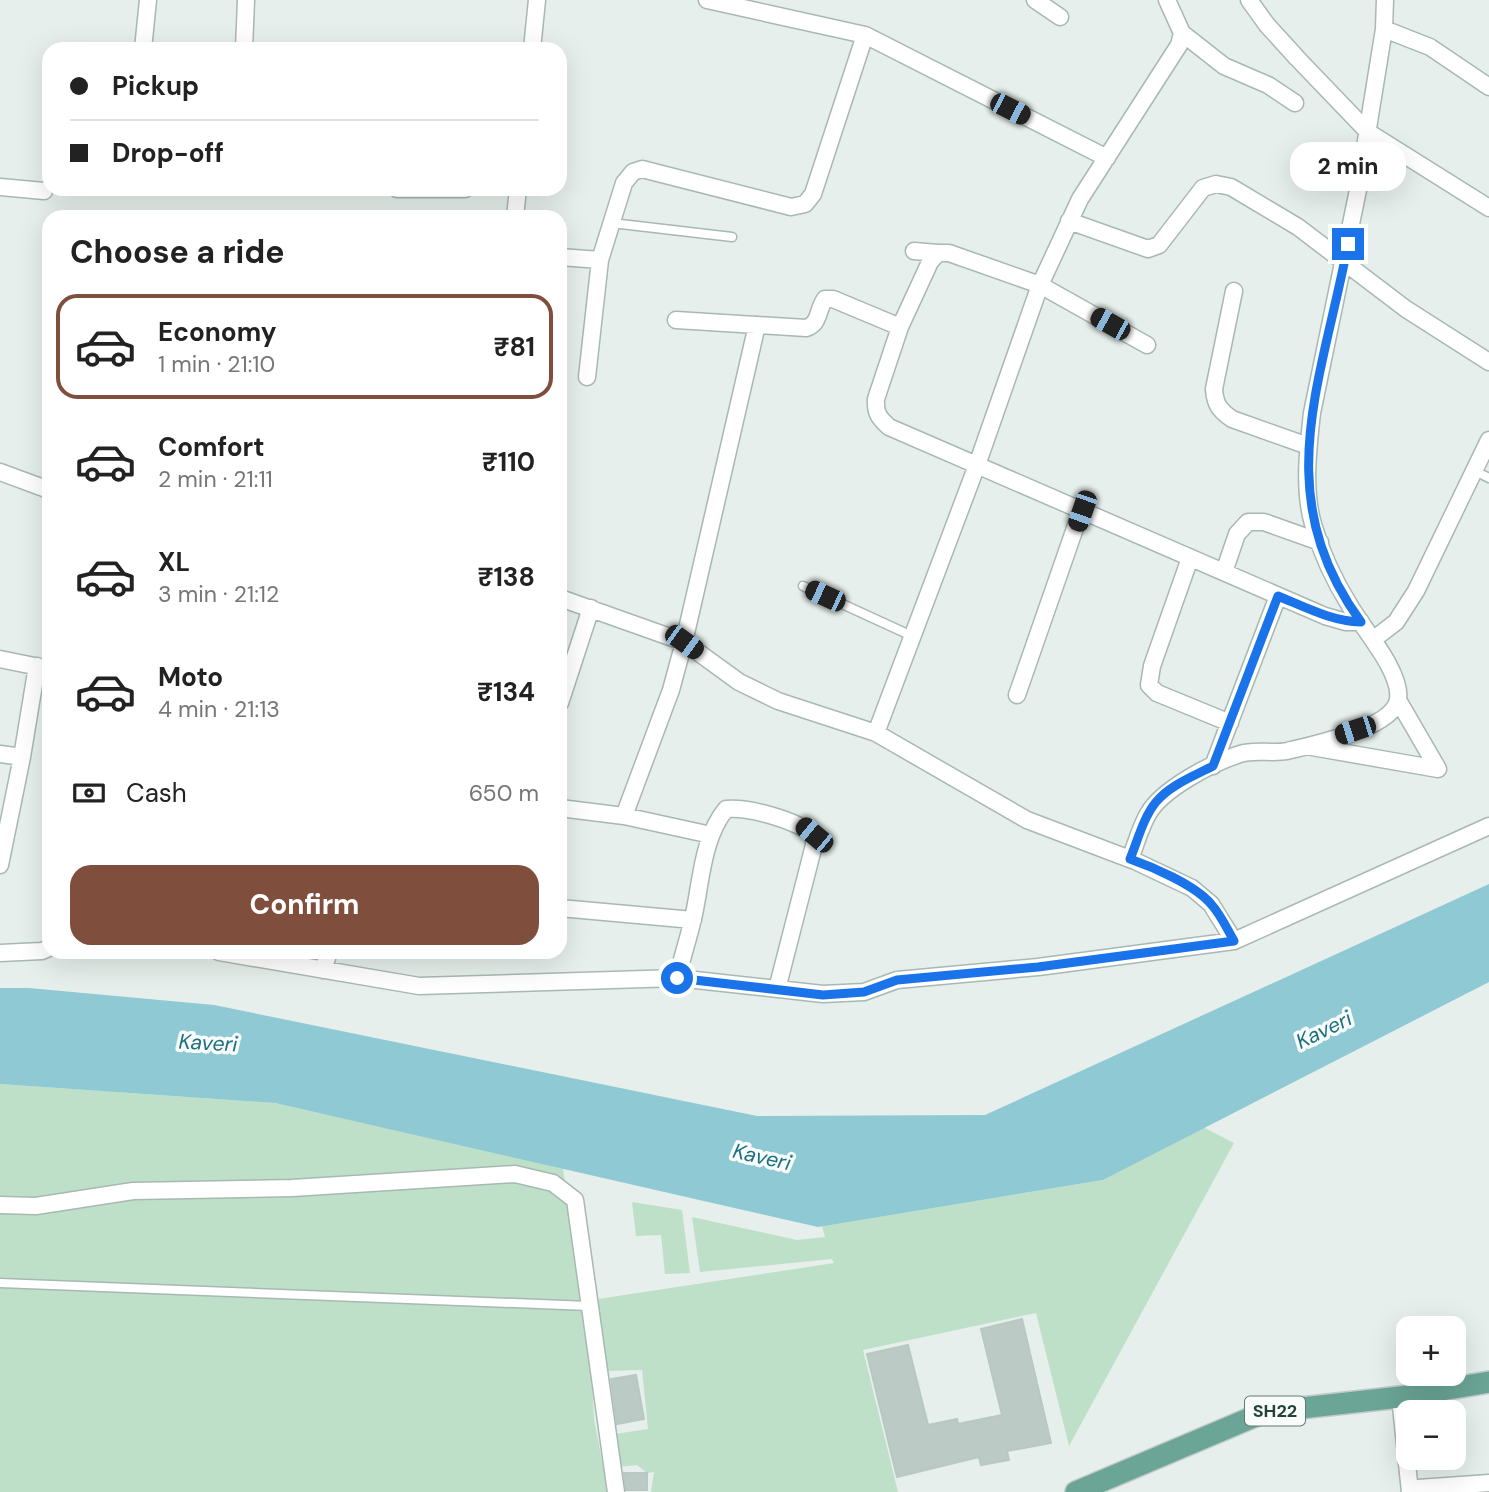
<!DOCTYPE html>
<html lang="en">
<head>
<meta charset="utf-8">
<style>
	:root { --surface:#fff; --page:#f2f2f2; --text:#222; --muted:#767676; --line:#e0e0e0; --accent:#804e3d }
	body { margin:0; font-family:"DM Sans",sans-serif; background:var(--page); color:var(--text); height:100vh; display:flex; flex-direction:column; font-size:26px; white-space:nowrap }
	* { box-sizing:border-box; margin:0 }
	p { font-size:23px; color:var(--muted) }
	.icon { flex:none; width:38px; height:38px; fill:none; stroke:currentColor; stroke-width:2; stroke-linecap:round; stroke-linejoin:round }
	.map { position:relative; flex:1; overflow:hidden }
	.side { position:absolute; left:42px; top:210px; width:525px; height:749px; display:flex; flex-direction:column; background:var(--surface); border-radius:21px; box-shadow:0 7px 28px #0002 }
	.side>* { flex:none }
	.guide { position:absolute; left:42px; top:42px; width:525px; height:154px; border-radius:21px; box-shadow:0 7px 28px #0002; display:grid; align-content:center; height:154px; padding:0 28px; background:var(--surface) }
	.buttons { position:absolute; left:1396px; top:1316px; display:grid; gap:14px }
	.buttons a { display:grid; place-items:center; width:70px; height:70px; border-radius:14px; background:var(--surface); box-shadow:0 7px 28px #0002; font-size:35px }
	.end { position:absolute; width:32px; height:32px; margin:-16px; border:9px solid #1a73e8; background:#fff; box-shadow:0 0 0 4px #fff }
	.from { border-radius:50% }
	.bubble { position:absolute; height:49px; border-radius:21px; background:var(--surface); box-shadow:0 7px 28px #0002; font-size:23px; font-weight:700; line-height:49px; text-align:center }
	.car { position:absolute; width:21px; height:42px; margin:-21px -10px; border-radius:9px; box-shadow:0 0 5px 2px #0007; background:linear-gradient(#222 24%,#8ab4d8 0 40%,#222 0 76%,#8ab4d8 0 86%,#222 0) }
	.guide b { display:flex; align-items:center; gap:24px; height:66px; font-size:26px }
	.guide b+b { border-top:2px solid var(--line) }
	.guide i { width:18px; height:18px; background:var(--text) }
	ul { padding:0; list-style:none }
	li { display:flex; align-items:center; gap:21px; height:105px; margin:0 14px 10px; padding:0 14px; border:4px solid transparent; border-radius:21px }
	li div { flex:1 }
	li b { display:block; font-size:26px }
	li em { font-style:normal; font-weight:700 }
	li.selected { border-color:var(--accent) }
	li>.icon { width:63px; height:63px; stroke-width:1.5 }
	h2 { padding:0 28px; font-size:32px; line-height:84px }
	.pay { display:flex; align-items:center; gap:18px; height:77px; padding:0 28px; font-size:26px }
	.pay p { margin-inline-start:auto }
	.button { display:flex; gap:14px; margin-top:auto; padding:14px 28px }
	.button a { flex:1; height:80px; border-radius:21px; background:var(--accent); color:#fff; font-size:28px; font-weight:700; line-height:80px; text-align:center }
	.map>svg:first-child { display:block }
</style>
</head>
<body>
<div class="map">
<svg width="1489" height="1492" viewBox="0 0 1489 1492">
	<rect width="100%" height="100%" fill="#e6efeb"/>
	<path fill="#bfe0c8" d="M0 1084 275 1103 563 1168 591 1364 594 1419 608 1492H0Z
		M1203 1127 1234 1143 1069 1446 1036 1313 863 1350 898 1492H651L654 1472 647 1473 637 1465 618 1467 615 1434 648 1429 642 1370 605 1371 598 1299 834 1263 832 1259 700 1272 692 1217 797 1240 825 1237 822 1226 1103 1180Z
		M632 1202 682 1210 690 1273 665 1274 661 1235 636 1236Z"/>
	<path fill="#8ec9d4" d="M1489 884V982L1103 1180 818 1227 275 1103 0 1084V988H29L214 1005 757 1116 985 1115Z"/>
	<path fill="#bbcac4" stroke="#b8c9c2" stroke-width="2" d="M1022 1319 1051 1443 1007 1451 1009 1460 981 1465 979 1457 897 1477 867 1354 908 1345 928 1425 957 1419 958 1424 1002 1415 981 1329Z
		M636 1375 644 1419 617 1424 611 1379Z
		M624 1473H647V1490H626Z"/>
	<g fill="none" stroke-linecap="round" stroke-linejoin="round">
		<g stroke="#a8b8b2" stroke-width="11">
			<path id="service" d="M612 223 732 237
				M1475 471 1489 478
				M803 586 912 636
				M0 1283 589 1306"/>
		</g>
		<g stroke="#a8b8b2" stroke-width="19">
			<path id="minor" d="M707 0 865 35 1107 158
				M1035 0 1060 17
				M1249 0 1267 25 1297 58 1368 132 1489 208
				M1384 29 1430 47 1489 87
				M1182 33 1224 66 1268 85 1295 103
				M143 49 148 0
				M244 49 246 0
				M532 49 537 0
				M0 187 44 191
				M397 189H465
				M515 217 518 189
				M1069 221 1148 249 1159 245 1203 188 1216 184 1231 187 1298 227 1406 309 1489 362
				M914 251 938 253
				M560 257 600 260
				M1234 291 1214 389C1215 404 1219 410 1232 419L1308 446
				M676 320 806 328C820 324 817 310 825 299H833L900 327
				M1147 345 1040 285 949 253H938L930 262 900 327 876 399C875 413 879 418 889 427L1325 616 1346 622H1361
				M587 377 600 260 624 183 633 172 642 169 791 207 805 204 813 194 865 35
				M0 472 49 490
				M1190 558 1152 666 1149 685 1157 693 1230 723
				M1224 572 1237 534 1248 522H1264L1320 542
				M560 598 684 642 739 682 778 701 876 733 977 465 1040 285 1080 199 1179 45 1182 33 1167 0
				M1374 639 1396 622 1416 591 1489 440
				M0 659 49 669
				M1017 695 1081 511
				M560 703 591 608
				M1312 747 1438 769 1398 700
				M0 754 22 757 37 666
				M1213 766 1278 596
				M560 808 624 816 711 835
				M624 816 671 690 684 642 757 325
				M1130 859C1136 844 1140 828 1148 814 1162 789 1212 763 1240 754 1255 749 1271 754 1287 751 1312 745 1394 728 1398 699 1402 672 1363 629 1350 606 1335 582 1321 552 1313 524 1303 489 1308 449 1312 413L1358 190 1384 29 1385 0
				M0 865 22 757
				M560 908 693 920
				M1234 941 1489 826
				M219 952 419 986 677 978 823 994 864 992 897 980 1038 967 1234 941 1211 904 1192 888 1135 861 1027 820 876 733
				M0 953 42 951 49 948
				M323 970 329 952
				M677 978C682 959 688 939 693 919 701 884 702 838 726 809 750 807 795 820 814 835V845L777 989
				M0 1205 36 1206 133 1191 292 1188 515 1174 553 1183 575 1200 616 1492
				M1400 1397 1410 1492
				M1410 1492 1418 1488 1489 1483"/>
		</g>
		<g stroke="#c2cac8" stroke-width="24">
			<path id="primary" d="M1076 1492 1265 1412 1400 1397 1489 1382"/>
		</g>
		<use href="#service" stroke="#fff" stroke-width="8"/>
		<use href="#minor" stroke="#fff" stroke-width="16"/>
		<use href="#primary" stroke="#6aa596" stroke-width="21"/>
	</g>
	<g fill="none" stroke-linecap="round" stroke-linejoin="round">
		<path stroke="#1a73e8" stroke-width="9" d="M677 978 823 995 864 992 897 980 1038 967 1234 941C1227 929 1221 915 1211 904 1195 885 1153 867 1130 859 1138 840 1143 818 1156 802 1170 785 1194 776 1213 766L1278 596C1305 607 1331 621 1361 622 1268 494 1322 382 1348 244"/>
	</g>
	<g text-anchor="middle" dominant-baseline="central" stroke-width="7" stroke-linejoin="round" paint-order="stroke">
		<rect fill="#f7fbf9" stroke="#637a73" stroke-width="2" x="1245" y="1396.5" width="60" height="29" rx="5"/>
		<g font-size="18" font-weight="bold" fill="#24423a">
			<text x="1275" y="1411">SH22</text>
		</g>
		<g font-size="21" font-style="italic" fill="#1c6f80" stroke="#f7fbf9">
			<text transform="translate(1324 1030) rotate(-26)">Kaveri</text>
			<text transform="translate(208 1043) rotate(3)">Kaveri</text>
			<text transform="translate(762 1157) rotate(13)">Kaveri</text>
		</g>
	</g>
</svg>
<div class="buttons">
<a>+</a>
<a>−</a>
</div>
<i class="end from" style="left:677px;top:978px"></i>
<i class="end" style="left:1348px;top:244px"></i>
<div class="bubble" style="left:1290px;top:142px;width:116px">2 min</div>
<i class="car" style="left:1010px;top:109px;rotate:117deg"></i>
<i class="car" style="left:1110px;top:324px;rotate:299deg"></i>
<i class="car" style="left:1082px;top:511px;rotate:199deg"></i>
<i class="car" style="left:825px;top:596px;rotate:295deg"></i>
<i class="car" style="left:684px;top:642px;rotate:126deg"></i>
<i class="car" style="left:1355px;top:730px;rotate:252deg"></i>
<i class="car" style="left:814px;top:835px;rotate:310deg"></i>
<div class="guide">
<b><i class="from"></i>Pickup</b>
<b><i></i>Drop-off</b>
</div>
<section class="side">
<h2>Choose a ride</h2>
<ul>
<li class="selected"><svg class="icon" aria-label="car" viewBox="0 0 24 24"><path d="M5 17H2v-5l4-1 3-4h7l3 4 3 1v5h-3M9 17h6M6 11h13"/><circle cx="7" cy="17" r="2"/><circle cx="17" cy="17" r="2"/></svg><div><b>Economy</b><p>1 min · 21:10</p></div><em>₹81</em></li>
<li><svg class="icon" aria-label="car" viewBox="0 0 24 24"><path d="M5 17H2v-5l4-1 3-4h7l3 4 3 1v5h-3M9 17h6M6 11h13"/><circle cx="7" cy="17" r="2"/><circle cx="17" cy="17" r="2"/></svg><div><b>Comfort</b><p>2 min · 21:11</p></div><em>₹110</em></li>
<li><svg class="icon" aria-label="car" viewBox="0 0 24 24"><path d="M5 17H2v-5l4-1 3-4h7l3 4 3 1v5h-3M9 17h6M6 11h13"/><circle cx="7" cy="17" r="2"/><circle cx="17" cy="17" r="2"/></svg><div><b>XL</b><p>3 min · 21:12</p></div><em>₹138</em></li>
<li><svg class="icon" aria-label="car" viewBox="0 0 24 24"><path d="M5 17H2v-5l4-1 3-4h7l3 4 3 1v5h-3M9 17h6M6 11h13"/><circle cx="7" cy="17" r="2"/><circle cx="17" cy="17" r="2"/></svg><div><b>Moto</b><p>4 min · 21:13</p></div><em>₹134</em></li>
</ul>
<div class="pay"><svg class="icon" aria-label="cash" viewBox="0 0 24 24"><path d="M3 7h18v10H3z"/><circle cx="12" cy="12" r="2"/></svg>Cash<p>650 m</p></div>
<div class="button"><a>Confirm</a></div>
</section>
</div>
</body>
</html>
